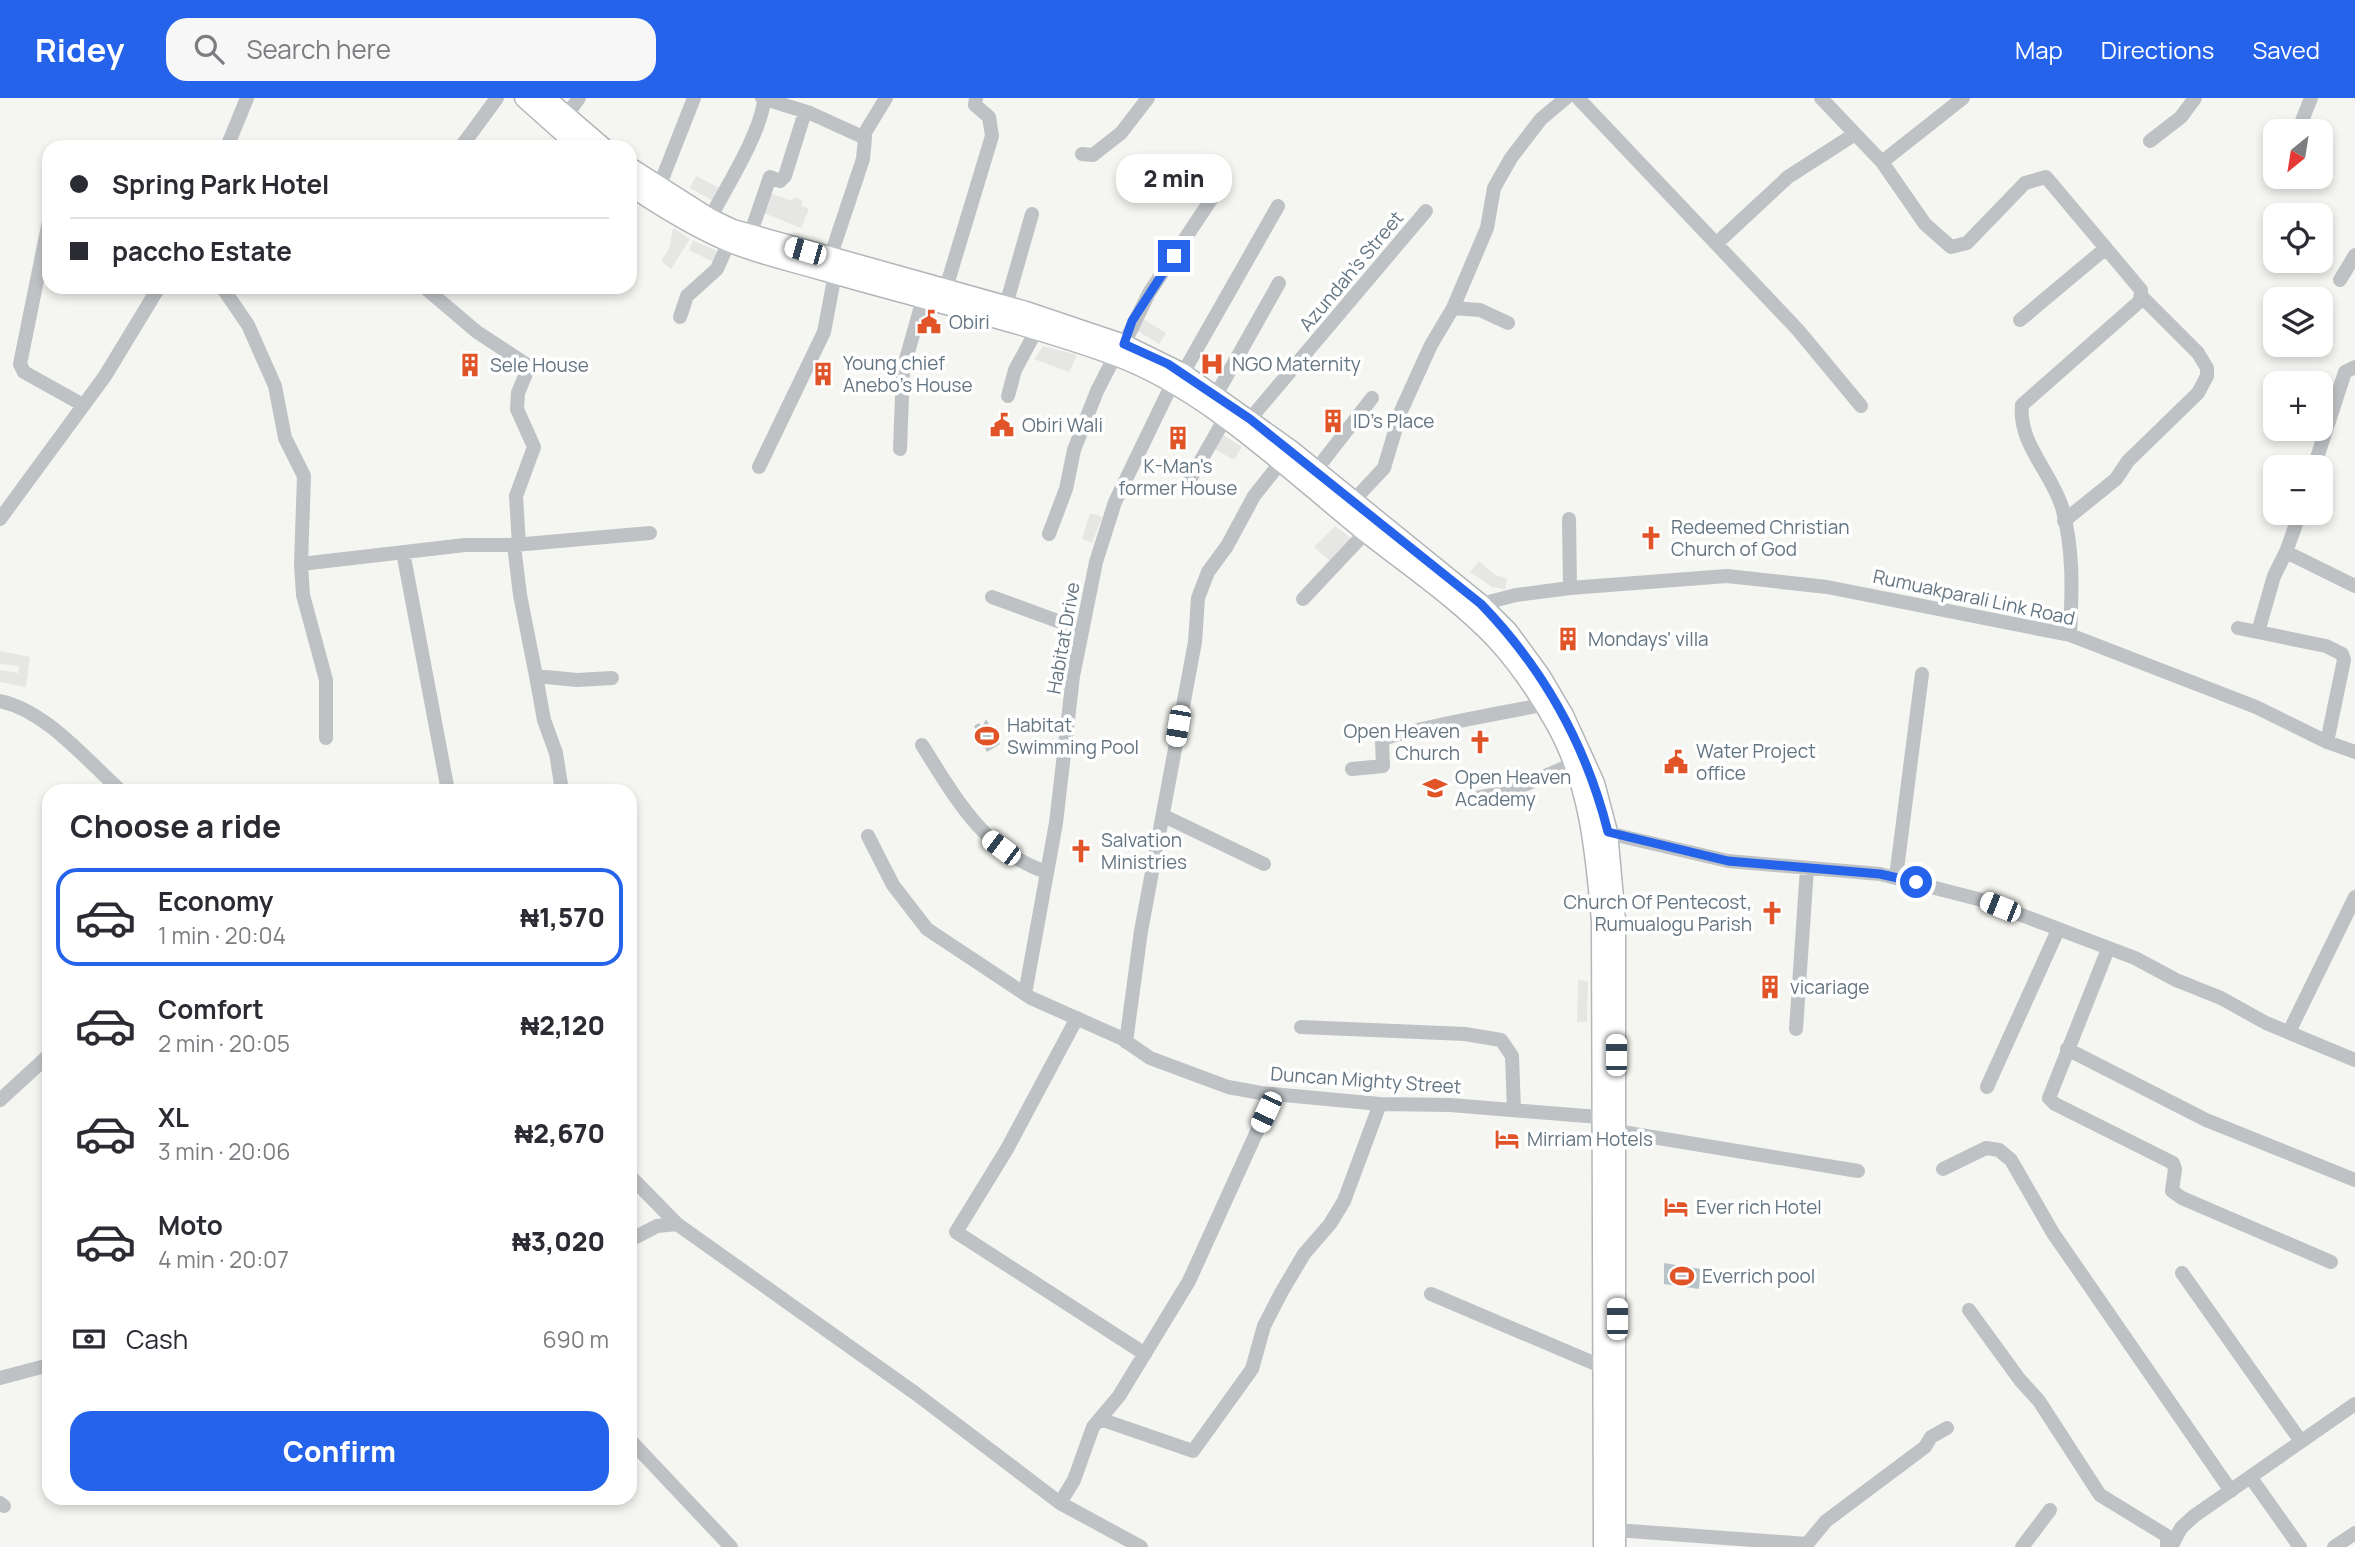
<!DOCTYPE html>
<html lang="en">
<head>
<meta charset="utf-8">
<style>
	:root { --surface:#fff; --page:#f7f7f7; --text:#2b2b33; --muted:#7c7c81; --line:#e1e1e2; --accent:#2563eb }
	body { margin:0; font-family:Manrope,sans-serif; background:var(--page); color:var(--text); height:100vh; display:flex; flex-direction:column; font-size:26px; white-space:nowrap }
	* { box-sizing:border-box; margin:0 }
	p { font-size:23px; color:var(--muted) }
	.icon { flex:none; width:38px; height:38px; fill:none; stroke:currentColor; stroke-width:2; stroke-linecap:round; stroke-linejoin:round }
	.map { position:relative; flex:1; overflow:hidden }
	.side { position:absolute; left:42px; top:686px; width:595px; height:721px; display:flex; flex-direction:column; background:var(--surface); border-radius:21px; box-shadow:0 4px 10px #0003 }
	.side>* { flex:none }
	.hud { position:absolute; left:42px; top:42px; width:595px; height:154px; border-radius:21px; box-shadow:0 4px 10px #0003; display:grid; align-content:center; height:154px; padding:0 28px; background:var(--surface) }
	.needle { width:46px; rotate:210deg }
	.controls { position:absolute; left:2263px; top:21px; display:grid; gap:14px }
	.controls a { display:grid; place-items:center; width:70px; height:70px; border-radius:14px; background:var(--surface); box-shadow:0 4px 10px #0003; font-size:35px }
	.end { position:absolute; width:32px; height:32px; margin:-16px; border:9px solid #2563eb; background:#fff; box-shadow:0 0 0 4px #fff }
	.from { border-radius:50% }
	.bubble { position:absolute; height:49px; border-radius:21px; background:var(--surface); box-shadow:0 4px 10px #0003; font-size:23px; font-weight:800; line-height:49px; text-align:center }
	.car { position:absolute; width:21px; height:42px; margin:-21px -10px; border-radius:9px; box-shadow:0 0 5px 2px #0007; background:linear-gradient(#fff 24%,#345 0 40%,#fff 0 76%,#345 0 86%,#fff 0) }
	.hud b { display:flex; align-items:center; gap:24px; height:66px; font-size:26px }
	.hud b+b { border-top:2px solid var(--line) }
	.hud i { width:18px; height:18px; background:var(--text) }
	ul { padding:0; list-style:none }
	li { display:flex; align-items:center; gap:21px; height:98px; margin:0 14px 10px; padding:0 14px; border:4px solid transparent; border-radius:21px }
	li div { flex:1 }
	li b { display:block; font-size:26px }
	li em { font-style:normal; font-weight:800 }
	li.current { border-color:var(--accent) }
	li>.icon { width:63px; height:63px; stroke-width:1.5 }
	h2 { padding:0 28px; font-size:32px; line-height:84px }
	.pay { display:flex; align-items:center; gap:18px; height:77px; padding:0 28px; font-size:26px }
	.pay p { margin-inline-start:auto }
	.button { display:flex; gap:14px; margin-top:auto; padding:14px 28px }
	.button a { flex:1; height:80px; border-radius:21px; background:var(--accent); color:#fff; font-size:28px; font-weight:800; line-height:80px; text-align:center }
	header { display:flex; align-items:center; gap:42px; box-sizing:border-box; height:98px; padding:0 35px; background:var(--accent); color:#fff }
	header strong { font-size:33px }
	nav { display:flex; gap:38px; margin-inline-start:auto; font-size:24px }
	.search { width:490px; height:63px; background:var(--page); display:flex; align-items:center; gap:18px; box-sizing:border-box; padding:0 24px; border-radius:21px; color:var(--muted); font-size:26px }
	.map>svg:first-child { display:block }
</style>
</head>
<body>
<header>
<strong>Ridey</strong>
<div class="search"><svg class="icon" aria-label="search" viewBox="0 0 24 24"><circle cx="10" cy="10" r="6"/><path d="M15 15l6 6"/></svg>Search here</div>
<nav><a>Map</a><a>Directions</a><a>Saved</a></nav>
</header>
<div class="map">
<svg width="2355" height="1449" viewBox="0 0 2355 1449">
	<rect width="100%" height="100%" fill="#f5f5f1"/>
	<path fill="#e6e7e5" d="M696 78 720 90 713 103 690 90Z
		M767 94 792 103 794 99 803 103 801 108 809 111 801 130 759 113Z
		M673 130 690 141 671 171 661 163 669 151Z
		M693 142 721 155 717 166 689 152Z
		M1140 219 1166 235 1159 246 1133 230Z
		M1043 248 1077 257 1069 274 1034 261Z
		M1220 335 1242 349 1234 362 1211 349Z
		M1090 415 1102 419 1092 445 1082 441Z
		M1335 428 1351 440 1330 463 1314 449Z
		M1479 463 1495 477 1507 480 1505 491 1492 489 1470 474Z
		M0 553 30 559 26 589 0 584V572L19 575 18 568 0 566Z
		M1578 882 1588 883 1587 924H1577Z"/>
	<path fill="#b8c3c8" d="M986 621 1000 646 987 654 974 628 979 625 982 630Z
		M1664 1165 1701 1171 1699 1191 1664 1186Z"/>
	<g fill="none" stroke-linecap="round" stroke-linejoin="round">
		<g stroke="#b1b6b9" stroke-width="21">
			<path id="major" d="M524 0 579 49
				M546 0 603 49
				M630 69 710 120 733 131 1026 213 1124 246 1183 275 1290 351 1481 506 1508 533 1541 578 1564 617 1595 685 1608 734 1616 822V1449
				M630 88C661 109 692 128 726 143 758 157 793 164 826 174 922 202 1021 224 1115 258 1205 291 1286 370 1360 430 1405 466 1456 500 1496 542 1517 565 1537 594 1553 622 1589 683 1595 754 1601 823L1603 1449"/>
		</g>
		<path stroke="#bec2c5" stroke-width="14" d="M762 0 810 15 865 40 863 61 830 160
			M1578 0 1798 232 1861 308
			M1821 0 1882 64 1925 126 1951 149 1967 145 2025 85 2046 79 2141 192 2140 203 2022 307C2018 345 2051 374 2062 409 2074 452 2072 494 2070 537
			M566 18 579 0
			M2298 33 2311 0
			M863 38 886 0
			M2150 43 2181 19 2195 0
			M227 49 247 0
			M461 49 497 0
			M1082 56 1093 57 1121 35 1148 0
			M1882 64 1963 0
			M659 89 694 0
			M710 120C726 90 762 33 764 1
			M49 123 20 266 24 274 83 307
			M750 137 770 79 780 83 785 78 805 14
			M1717 145 1788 79 1855 36
			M2340 182 2355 157
			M222 189 248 227 275 288 285 340 304 378 301 466
			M424 189 477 234 529 268 518 295 517 311 534 349 516 398 519 447
			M946 190 992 38 989 19 975 7 976 0
			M1006 207 1032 116
			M1453 210 1487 130 1494 90 1511 60 1541 21 1566 0
			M680 219 687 198 717 171 729 144
			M2020 222 2106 150
			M1124 246 1149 195 1214 97
			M1183 275 1278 108
			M1216 297 1279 185
			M1008 298 1015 272 1036 233
			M1250 321 1426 113
			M900 351 903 272 923 201
			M759 369 824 234 835 176
			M2314 369 2345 274 2355 269
			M1316 372 1372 300
			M1188 385 1224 322
			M1354 402 1384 370 1401 313 1431 247 1453 210 1480 212 1508 225
			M0 421 105 278 159 189
			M1569 421 1570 490
			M2064 423 2116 381 2128 363 2198 295 2207 278V270L2198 255 2141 198
			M1049 436 1066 391 1074 352 1097 293 1115 258
			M514 447 650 435
			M403 454 448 693
			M2286 454 2355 488
			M992 499 1082 532
			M1303 501 1366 434
			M1481 506 1516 497 1570 490 1727 478 1827 489 2070 537 2256 609 2327 644 2355 654
			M2238 530 2326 548 2342 556 2344 562 2327 644
			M2258 534 2274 478 2286 454 2300 415
			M0 603C47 613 86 662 121 693
			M326 640V582L303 497 301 466 465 447H514L520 497 536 578
			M922 647C955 699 984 753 1046 774
			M1352 671 1383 668 1382 643C1388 635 1522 611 1542 607
			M562 693 556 655 544 622 536 578 577 582 612 580
			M1480 699 1506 695 1573 666
			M1164 718 1264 766
			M1599 733 1728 763 1880 776 1982 802 2135 860 2176 882 2221 900 2266 925 2355 962
			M868 738 893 787 927 831 1031 900 1121 940 1150 960 1228 989 1261 995 1380 1006 1450 1007 1599 1019
			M1896 779 1922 576
			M2108 851 2049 1000 2055 1006 2173 1065 2175 1071 2172 1093 2182 1100 2331 1164
			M1025 896 1056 725 1073 578 1096 464 1115 404 1172 286
			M1077 920 1007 1051 956 1134 1145 1256
			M1301 929 1465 936 1501 942 1512 958 1514 1012
			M1796 931 1807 770
			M2289 934 2355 799
			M1126 944 1141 833 1195 544 1198 500 1208 474 1227 448 1254 398 1281 364
			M2067 951 2206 1022 2355 1082
			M1987 989 2058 832
			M0 1002 49 957
			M1616 1033 1858 1073
			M1943 1071 1986 1050 1999 1052 2011 1062 2053 1135 2231 1393
			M630 1078 677 1126 915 1295 1060 1405 1141 1449
			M630 1142 657 1128 677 1126
			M2182 1175 2300 1342
			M1431 1196 1603 1269
			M1969 1212 2020 1282 2039 1303 2100 1397 2167 1438V1449
			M0 1280 49 1267
			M1100 1321 1193 1353 1252 1271 1264 1228 1281 1195 1304 1156 1330 1126 1344 1103 1380 1006
			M630 1342 731 1449
			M2251 1380 2300 1449
			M0 1405 4 1408
			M1060 1405 1074 1382 1093 1329 1119 1298 1189 1183 1274 996
			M1616 1432 1807 1446 1826 1423 1925 1349 1931 1339 1947 1330
			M2022 1449 2050 1412
			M2171 1449 2181 1430 2194 1418 2355 1306
			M2334 1449 2355 1435"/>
		<use href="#major" stroke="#fff" stroke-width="18"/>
	</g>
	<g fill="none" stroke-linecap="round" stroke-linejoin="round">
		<path stroke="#2563eb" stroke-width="9" d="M1174 158 1132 223 1124 246 1168 266 1250 321 1481 506C1544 571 1586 647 1608 734L1728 763 1880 776 1916 784"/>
	</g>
	<defs>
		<g id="civic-bare" transform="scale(1.89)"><path d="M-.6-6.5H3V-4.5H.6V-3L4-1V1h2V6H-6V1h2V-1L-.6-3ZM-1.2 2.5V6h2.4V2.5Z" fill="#e05427" stroke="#fff" stroke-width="2.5" paint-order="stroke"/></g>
		<g id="hospital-bare" transform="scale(1.89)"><path d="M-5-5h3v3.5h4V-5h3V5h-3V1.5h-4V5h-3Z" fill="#e05427" stroke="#fff" stroke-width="2.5" paint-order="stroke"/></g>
		<g id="building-bare" transform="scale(1.89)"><path d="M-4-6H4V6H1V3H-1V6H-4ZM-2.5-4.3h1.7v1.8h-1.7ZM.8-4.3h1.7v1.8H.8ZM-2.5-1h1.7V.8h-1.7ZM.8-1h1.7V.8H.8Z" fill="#e05427" stroke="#fff" stroke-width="2.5" paint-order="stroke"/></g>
		<g id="church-bare" transform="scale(1.89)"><path d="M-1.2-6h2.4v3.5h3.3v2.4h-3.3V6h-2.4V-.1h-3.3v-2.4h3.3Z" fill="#e05427" stroke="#fff" stroke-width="2.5" paint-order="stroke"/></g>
		<g id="stadium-bare" transform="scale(1.89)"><path d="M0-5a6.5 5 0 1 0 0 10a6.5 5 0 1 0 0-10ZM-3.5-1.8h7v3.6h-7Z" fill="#e05427" stroke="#fff" stroke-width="2.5" paint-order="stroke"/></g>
		<g id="school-bare" transform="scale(1.89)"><path d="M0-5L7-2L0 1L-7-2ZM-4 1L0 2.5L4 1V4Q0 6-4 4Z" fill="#e05427" stroke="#fff" stroke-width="2.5" paint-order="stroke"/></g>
		<g id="hotel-bare" transform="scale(1.89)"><path d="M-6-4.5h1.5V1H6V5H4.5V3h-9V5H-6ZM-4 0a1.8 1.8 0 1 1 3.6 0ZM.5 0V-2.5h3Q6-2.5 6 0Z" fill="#e05427" stroke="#fff" stroke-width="2.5" paint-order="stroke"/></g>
	</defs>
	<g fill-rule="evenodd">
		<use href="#civic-bare" x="929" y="224"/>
		<use href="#hospital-bare" x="1212" y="266"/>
		<use href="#building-bare" x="470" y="267"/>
		<use href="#building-bare" x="823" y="276"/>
		<use href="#building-bare" x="1333" y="323"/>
		<use href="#civic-bare" x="1002" y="327"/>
		<use href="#building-bare" x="1178" y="340"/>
		<use href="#church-bare" x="1651" y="440"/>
		<use href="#building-bare" x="1568" y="541"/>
		<use href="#stadium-bare" x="987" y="638"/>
		<use href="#church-bare" x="1480" y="644"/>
		<use href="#civic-bare" x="1676" y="664"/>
		<use href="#school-bare" x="1435" y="690"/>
		<use href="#church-bare" x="1081" y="753"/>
		<use href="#church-bare" x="1772" y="815"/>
		<use href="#building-bare" x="1770" y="889"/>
		<use href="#hotel-bare" x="1507" y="1041"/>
		<use href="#hotel-bare" x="1676" y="1109"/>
		<use href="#stadium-bare" x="1682" y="1178"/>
	</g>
	<g text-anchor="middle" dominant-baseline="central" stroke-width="7" stroke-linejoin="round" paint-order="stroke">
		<g font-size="19" fill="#647582" stroke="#fff">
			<text transform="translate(1351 173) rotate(-50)">Azundah's Street</text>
			<text transform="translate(1974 499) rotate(12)">Rumuakparali Link Road</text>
			<text transform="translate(1063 540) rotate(-80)">Habitat Drive</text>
			<text transform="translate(1366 982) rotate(4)">Duncan Mighty Street</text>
		</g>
		<g font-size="19" fill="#647582" stroke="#fff" text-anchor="start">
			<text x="949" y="224">Obiri</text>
			<text x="843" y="265">Young chief<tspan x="843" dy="22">Anebo's House</tspan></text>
			<text x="1232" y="266">NGO Maternity</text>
			<text x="490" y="267">Sele House</text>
			<text x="1353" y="323">ID's Place</text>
			<text x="1022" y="327">Obiri Wali</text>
			<text x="1178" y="368" text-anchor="middle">K-Man's<tspan x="1178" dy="22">former House</tspan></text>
			<text x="1671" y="429">Redeemed Christian<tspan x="1671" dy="22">Church of God</tspan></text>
			<text x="1588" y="541">Mondays' villa</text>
			<text x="1007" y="627">Habitat<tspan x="1007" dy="22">Swimming Pool</tspan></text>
			<text x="1460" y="633" text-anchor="end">Open Heaven<tspan x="1460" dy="22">Church</tspan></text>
			<text x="1696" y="653">Water Project<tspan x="1696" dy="22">office</tspan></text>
			<text x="1455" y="679">Open Heaven<tspan x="1455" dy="22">Academy</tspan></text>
			<text x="1101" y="742">Salvation<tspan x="1101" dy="22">Ministries</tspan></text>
			<text x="1752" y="804" text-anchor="end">Church Of Pentecost,<tspan x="1752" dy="22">Rumualogu Parish</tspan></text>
			<text x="1790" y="889">vicariage</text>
			<text x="1527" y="1041">Mirriam Hotels</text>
			<text x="1696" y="1109">Ever rich Hotel</text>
			<text x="1702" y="1178">Everrich pool</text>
		</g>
	</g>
</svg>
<div class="controls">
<a><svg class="needle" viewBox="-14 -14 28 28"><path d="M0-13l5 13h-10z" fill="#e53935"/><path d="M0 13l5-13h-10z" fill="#7c7c81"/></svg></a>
<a><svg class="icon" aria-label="locate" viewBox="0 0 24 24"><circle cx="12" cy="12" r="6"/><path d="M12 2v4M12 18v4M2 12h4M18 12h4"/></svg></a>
<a><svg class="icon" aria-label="layers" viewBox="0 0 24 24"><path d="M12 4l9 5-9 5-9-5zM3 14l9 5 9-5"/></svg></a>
<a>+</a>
<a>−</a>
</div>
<i class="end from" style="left:1916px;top:784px"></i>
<i class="end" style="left:1174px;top:158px"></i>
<div class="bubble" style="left:1116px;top:56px;width:116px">2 min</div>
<i class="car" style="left:805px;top:153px;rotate:286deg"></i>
<i class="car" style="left:1178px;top:628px;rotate:190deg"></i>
<i class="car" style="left:1001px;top:750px;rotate:307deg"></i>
<i class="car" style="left:2000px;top:809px;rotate:292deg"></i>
<i class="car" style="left:1616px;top:957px;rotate:0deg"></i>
<i class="car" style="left:1266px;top:1014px;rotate:205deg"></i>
<i class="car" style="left:1617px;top:1221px;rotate:0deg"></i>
<div class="hud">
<b><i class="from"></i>Spring Park Hotel</b>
<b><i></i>paccho Estate</b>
</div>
<section class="side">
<h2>Choose a ride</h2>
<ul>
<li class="current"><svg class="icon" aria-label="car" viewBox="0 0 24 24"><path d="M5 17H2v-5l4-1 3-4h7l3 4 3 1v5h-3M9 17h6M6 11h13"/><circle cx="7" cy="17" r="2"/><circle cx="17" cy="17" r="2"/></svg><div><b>Economy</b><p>1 min · 20:04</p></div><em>₦1,570</em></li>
<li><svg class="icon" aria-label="car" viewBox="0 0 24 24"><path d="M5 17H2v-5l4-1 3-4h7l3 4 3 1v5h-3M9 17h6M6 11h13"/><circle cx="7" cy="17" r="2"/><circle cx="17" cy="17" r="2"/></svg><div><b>Comfort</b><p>2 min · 20:05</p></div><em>₦2,120</em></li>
<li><svg class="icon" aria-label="car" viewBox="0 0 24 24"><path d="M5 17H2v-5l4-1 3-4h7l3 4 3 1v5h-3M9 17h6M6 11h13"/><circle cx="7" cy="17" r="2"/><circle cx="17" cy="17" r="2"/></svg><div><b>XL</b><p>3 min · 20:06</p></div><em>₦2,670</em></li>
<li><svg class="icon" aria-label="car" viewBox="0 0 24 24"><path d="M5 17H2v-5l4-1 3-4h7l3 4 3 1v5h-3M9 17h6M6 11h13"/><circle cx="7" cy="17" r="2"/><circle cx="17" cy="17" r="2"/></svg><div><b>Moto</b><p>4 min · 20:07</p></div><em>₦3,020</em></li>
</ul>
<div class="pay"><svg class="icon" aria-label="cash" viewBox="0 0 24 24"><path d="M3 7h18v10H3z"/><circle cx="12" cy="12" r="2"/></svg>Cash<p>690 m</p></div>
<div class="button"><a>Confirm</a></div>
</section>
</div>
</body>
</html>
